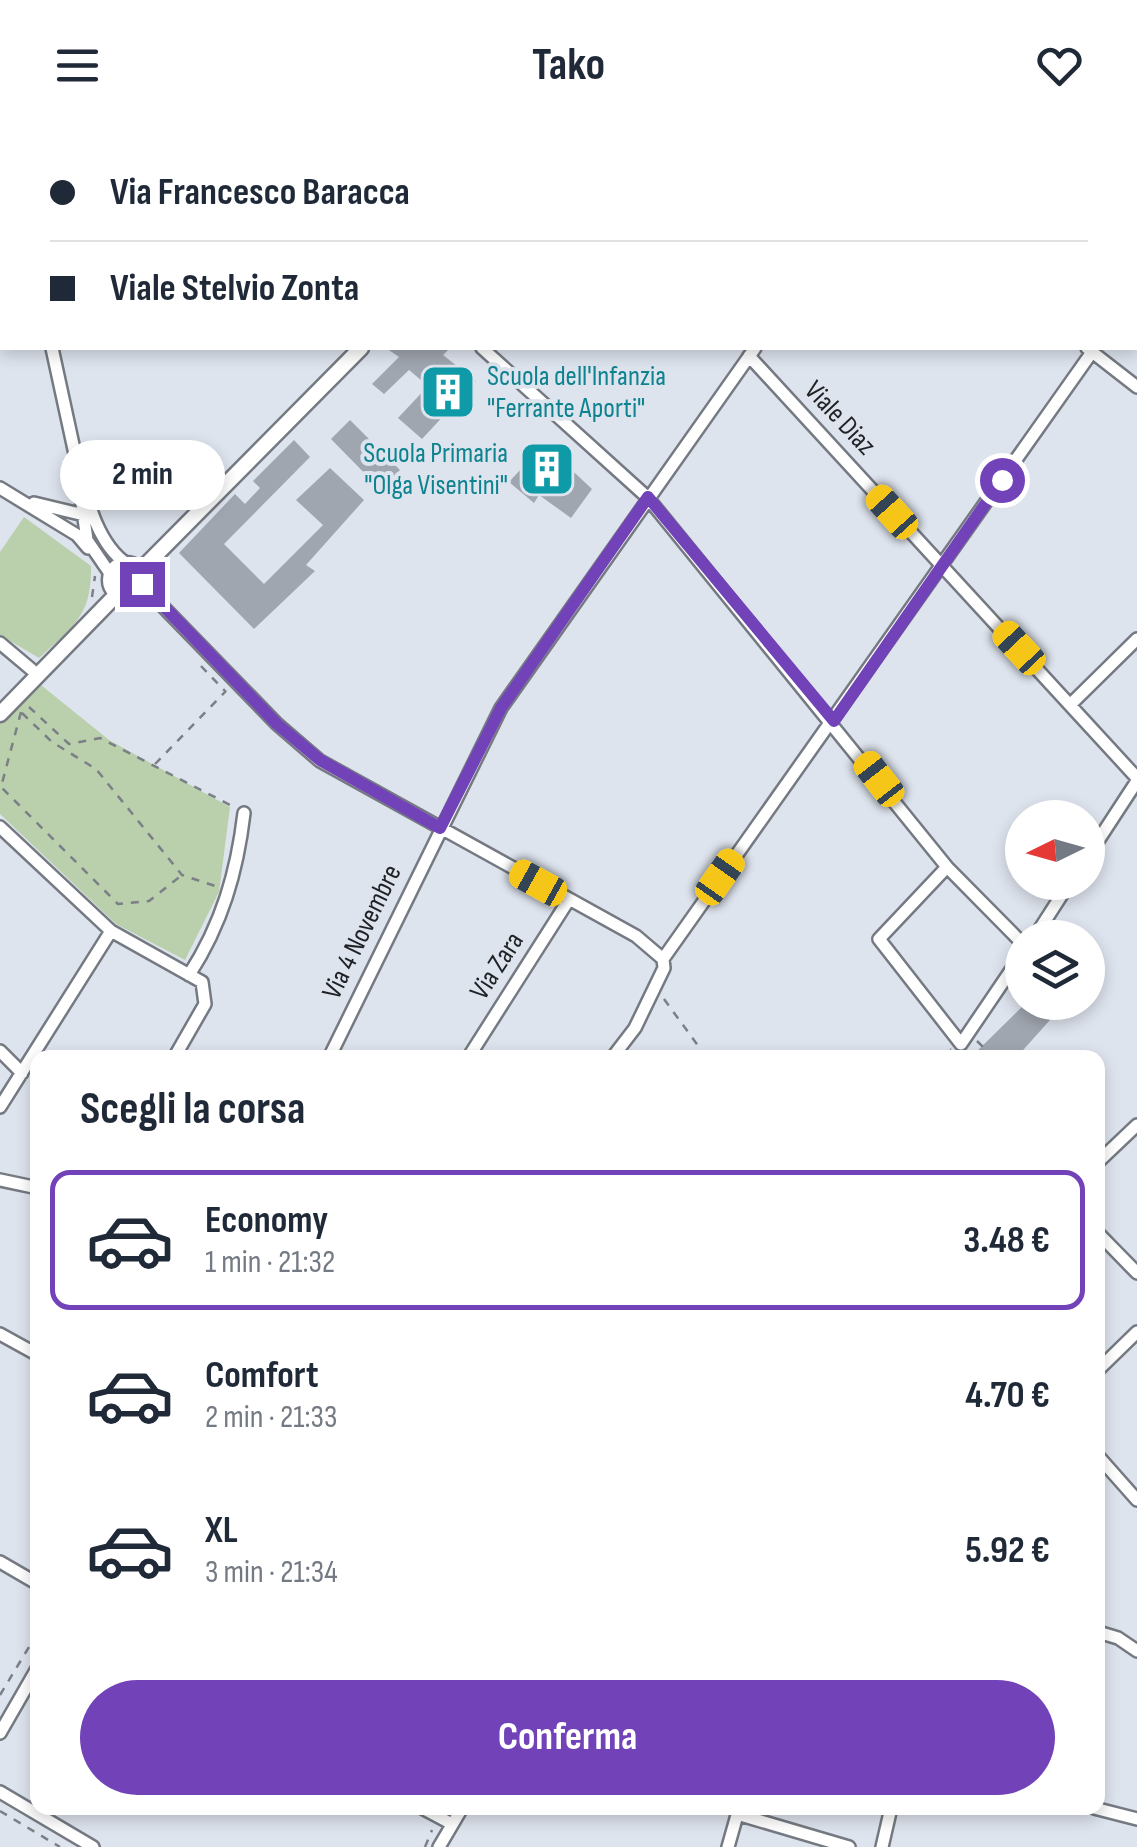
<!DOCTYPE html>
<html lang="it">
<head>
<meta charset="utf-8">
<style>
	:root { --surface:#fff; --page:#f6f6f7; --text:#1f2937; --muted:#747a83; --line:#e0e1e3; --accent:#7242b9 }
	body { margin:0; font-family:"Sofia Sans Condensed",sans-serif; background:var(--page); color:var(--text); height:100vh; display:flex; flex-direction:column; font-size:38px; white-space:nowrap }
	* { box-sizing:border-box; margin:0 }
	p { font-size:32px; color:var(--muted) }
	.icon { flex:none; width:55px; height:55px; fill:none; stroke:currentColor; stroke-width:2; stroke-linecap:round; stroke-linejoin:round }
	.map { position:relative; flex:1; overflow:hidden }
	.panel { position:absolute; left:30px; top:920px; width:1075px; height:765px; display:flex; flex-direction:column; background:var(--surface); border-radius:20px; box-shadow:0 5px 15px #0003 }
	.panel>* { flex:none }
	.top-card { position:absolute; left:0px; top:0px; width:1138px; height:220px; box-shadow:0 5px 15px #0003; display:grid; align-content:center; height:220px; padding:0 50px; background:var(--surface) }
	.needle { width:65px; rotate:265deg }
	.controls { position:absolute; left:1005px; top:670px; display:grid; gap:20px }
	.controls a { display:grid; place-items:center; width:100px; height:100px; border-radius:50%; background:var(--surface); box-shadow:0 5px 15px #0003; font-size:50px }
	.end { position:absolute; width:45px; height:45px; margin:-22px; border:12px solid #7242b9; background:#fff; box-shadow:0 0 0 5px #fff }
	.from { border-radius:50% }
	.bubble { position:absolute; height:70px; border-radius:35px; background:var(--surface); box-shadow:0 5px 15px #0003; font-size:32px; font-weight:700; line-height:70px; text-align:center }
	.car { position:absolute; width:30px; height:60px; margin:-30px -15px; border-radius:12px; box-shadow:0 0 8px 2px #0007; background:linear-gradient(#f5c518 24%,#345 0 40%,#f5c518 0 76%,#345 0 86%,#f5c518 0) }
	.top-card b { display:flex; align-items:center; gap:35px; height:95px; font-size:38px }
	.top-card b+b { border-top:2px solid var(--line) }
	.top-card i { width:25px; height:25px; background:var(--text) }
	ul { padding:0; list-style:none }
	li { display:flex; align-items:center; gap:30px; height:140px; margin:0 20px 15px; padding:0 30px; border:5px solid transparent; border-radius:20px }
	li div { flex:1 }
	li b { display:block; font-size:38px }
	li em { font-style:normal; font-weight:700 }
	li.on { border-color:var(--accent) }
	li>.icon { width:90px; height:90px; stroke-width:1.5 }
	h2 { padding:0 50px; font-size:45px; line-height:120px }
	.button { display:flex; gap:20px; margin-top:auto; padding:20px 50px }
	.button a { flex:1; height:115px; border-radius:60px; background:var(--accent); color:#fff; font-size:40px; font-weight:700; line-height:115px; text-align:center }
	header { display:flex; justify-content:space-between; align-items:center; height:130px; padding:0 50px; background:var(--surface); font-size:45px; font-weight:700 }
	.map>svg:first-child { display:block }
</style>
</head>
<body>
<header><svg class="icon" aria-label="menu" viewBox="0 0 24 24"><path d="M4 6h16M4 12h16M4 18h16"/></svg>Tako<svg class="icon" aria-label="heart" viewBox="0 0 24 24"><path d="M12 20l-8-8c-3-5 5-10 8-4 3-6 11-1 8 4z"/></svg></header>
<div class="map">
<svg width="1137" height="1717" viewBox="0 0 1137 1717">
	<rect width="100%" height="100%" fill="#dee4ee"/>
	<path fill="#bacfac" d="M24 387 91 436C92 486 73 496 39 528L0 505V422Z
		M36 551 109 610 230 677 219 762 185 830 116 794 0 684V585Z"/>
	<path fill="#a0a6af" d="M386 218H450L443 225 476 251 422 309 398 288 428 256 409 240 384 264 372 254 399 227Z
		M350 290 400 340 380 359 331 309Z
		M294 310 310 327 224 414 264 454 323 395 296 370 330 338 364 370 306 435 315 441 254 499 179 423 235 364 245 374 260 358 253 351Z
		M544 314 592 359 571 388 539 365 534 373 509 352Z
		M1027 872H1066L1016 928H970Z"/>
	<g fill="none" stroke-linecap="round" stroke-linejoin="round">
		<g stroke="#757a82" stroke-width="16">
			<path id="minor" d="M4 0 5 2
				M234 0 237 2
				M818 0 821 2
				M52 218 75 324
				M482 218 647 367 947 737
				M1087 218 1137 257
				M749 226 1137 648
				M0 358 77 405 88 418
				M34 373 84 385
				M111 445 87 410 75 324C85 359 94 412 127 434
				M141 454 277 594 320 631 636 806 663 829 664 838 635 898 612 928
				M0 513 38 545
				M1071 574 1137 509
				M0 697 111 801 202 852 205 874 174 928
				M1088 726 1137 651
				M1034 808 1070 752
				M1022 813 947 737 879 809 961 914 1022 824
				M663 829 1092 222
				M189 845C222 794 237 742 244 683
				M0 921 22 943
				M329 928 501 578 755 218
				M468 928 568 771
				M0 977 111 801
				M1098 1032 1137 995
				M0 1050 38 1058
				M1098 1103 1137 1143
				M0 1204 38 1225
				M1098 1240 1137 1202
				M1098 1326 1137 1370
				M0 1432 38 1454
				M1098 1502 1118 1508 1137 1521
				M0 1603 38 1537
				M0 1662 93 1717
				M422 1678 452 1694
				M1094 1678 1137 1689
				M737 1684 849 1717
				M439 1717 462 1678
				M728 1717 739 1678
				M882 1717 891 1678"/>
		</g>
		<g stroke="#757a82" stroke-width="19">
			<path id="tertiary" d="M576 2 579 0
				M110 450a16 16 0 1 1 32 0a16 16 0 1 1-32 0Z
				M140 441 361 218
				M0 584 118 463"/>
		</g>
		<path stroke="#7b7f86" stroke-width="2.5" stroke-dasharray="8 8" stroke-linecap="butt" d="M92 467 95 446
			M201 536 226 562
			M29 577 69 614 100 608 234 677
			M21 582 1 657 118 774 149 771 182 745
			M22 583 52 612 96 639 182 745 218 757
			M155 634 226 561
			M664 869 707 928
			M977 911 994 928
			M937 928 951 919
			M0 1565 38 1502
			M0 1681 60 1717
			M425 1717 432 1700"/>
		<use href="#minor" stroke="#fff" stroke-width="11"/>
		<use href="#tertiary" stroke="#fff" stroke-width="14"/>
	</g>
	<g fill="none" stroke-linecap="round" stroke-linejoin="round">
		<path stroke="#7242b9" stroke-width="12" d="M142 454 277 594 320 630 440 698 501 578 648 367 834 591 1002 350"/>
	</g>
	<defs>
		<g id="building-square" transform="scale(2.875)"><rect x="-9" y="-9" width="18" height="18" rx="4" fill="#0f9aa8" stroke="#dee4ee"/><path d="M-4-6H4V6H1V3H-1V6H-4ZM-2.5-4.3h1.7v1.8h-1.7ZM.8-4.3h1.7v1.8H.8ZM-2.5-1h1.7V.8h-1.7ZM.8-1h1.7V.8H.8Z" fill="#fff"/></g>
	</defs>
	<g fill-rule="evenodd">
		<use href="#building-square" x="448" y="262"/>
		<use href="#building-square" x="547" y="339"/>
	</g>
	<g text-anchor="middle" dominant-baseline="central" stroke-width="8" stroke-linejoin="round" paint-order="stroke">
		<g font-size="28" fill="#0d838f" stroke="#dee4ee" text-anchor="start">
			<text x="487" y="246">Scuola dell'Infanzia<tspan x="487" dy="32">"Ferrante Aporti"</tspan></text>
			<text x="508" y="323" text-anchor="end">Scuola Primaria<tspan x="508" dy="32">"Olga Visentini"</tspan></text>
		</g>
		<g font-size="28" fill="#1f2124" stroke="#dee4ee">
			<text transform="translate(840 288) rotate(47)">Viale Diaz</text>
			<text transform="translate(362 802) rotate(-64)">Via 4 Novembre</text>
			<text transform="translate(497 836) rotate(-57)">Via Zara</text>
		</g>
	</g>
</svg>
<div class="controls">
<a><svg class="needle" viewBox="-14 -14 28 28"><path d="M0-13l5 13h-10z" fill="#e53935"/><path d="M0 13l5-13h-10z" fill="#747a83"/></svg></a>
<a><svg class="icon" aria-label="layers" viewBox="0 0 24 24"><path d="M12 4l9 5-9 5-9-5zM3 14l9 5 9-5"/></svg></a>
</div>
<i class="end from" style="left:1002px;top:350px"></i>
<i class="end" style="left:142px;top:454px"></i>
<div class="bubble" style="left:60px;top:310px;width:165px">2 min</div>
<i class="car" style="left:892px;top:382px;rotate:318deg"></i>
<i class="car" style="left:1019px;top:518px;rotate:317deg"></i>
<i class="car" style="left:879px;top:649px;rotate:322deg"></i>
<i class="car" style="left:720px;top:747px;rotate:35deg"></i>
<i class="car" style="left:538px;top:753px;rotate:299deg"></i>
<div class="top-card">
<b><i class="from"></i>Via Francesco Baracca</b>
<b><i></i>Viale Stelvio Zonta</b>
</div>
<section class="panel">
<h2>Scegli la corsa</h2>
<ul>
<li class="on"><svg class="icon" aria-label="car" viewBox="0 0 24 24"><path d="M5 17H2v-5l4-1 3-4h7l3 4 3 1v5h-3M9 17h6M6 11h13"/><circle cx="7" cy="17" r="2"/><circle cx="17" cy="17" r="2"/></svg><div><b>Economy</b><p>1 min · 21:32</p></div><em>3.48 €</em></li>
<li><svg class="icon" aria-label="car" viewBox="0 0 24 24"><path d="M5 17H2v-5l4-1 3-4h7l3 4 3 1v5h-3M9 17h6M6 11h13"/><circle cx="7" cy="17" r="2"/><circle cx="17" cy="17" r="2"/></svg><div><b>Comfort</b><p>2 min · 21:33</p></div><em>4.70 €</em></li>
<li><svg class="icon" aria-label="car" viewBox="0 0 24 24"><path d="M5 17H2v-5l4-1 3-4h7l3 4 3 1v5h-3M9 17h6M6 11h13"/><circle cx="7" cy="17" r="2"/><circle cx="17" cy="17" r="2"/></svg><div><b>XL</b><p>3 min · 21:34</p></div><em>5.92 €</em></li>
</ul>
<div class="button"><a>Conferma</a></div>
</section>
</div>
</body>
</html>
